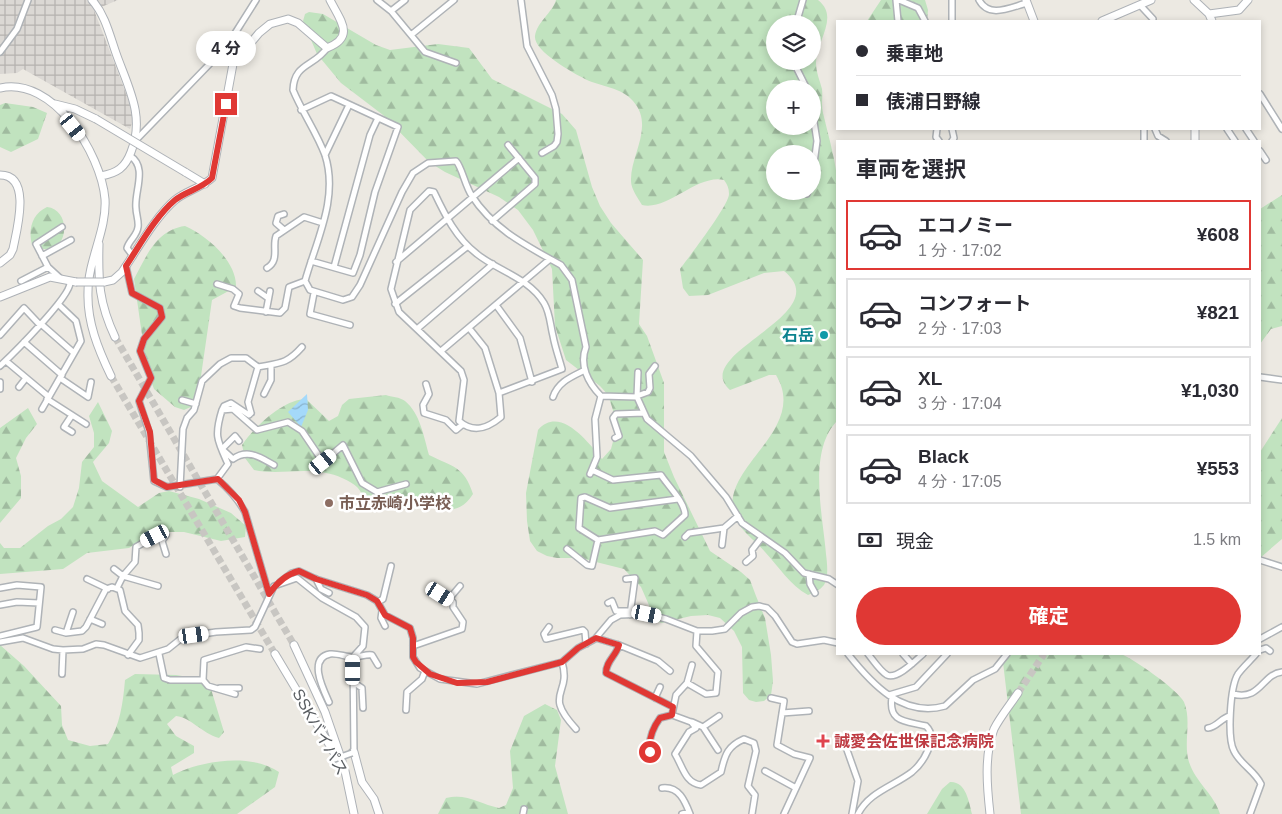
<!DOCTYPE html>
<html lang="ja">
<head>
<meta charset="utf-8">
<style>
	:root { --surface:#fff; --page:#f7f7f7; --text:#2b2b33; --muted:#7c7c81; --line:#e1e1e2; --accent:#e03834 }
	body { margin:0; font-family:Arial,"Noto Sans JP",sans-serif; background:var(--page); color:var(--text); height:100vh; display:flex; flex-direction:column; font-size:19px; white-space:nowrap }
	* { box-sizing:border-box; margin:0 }
	p { font-size:16px; color:var(--muted) }
	.icon { flex:none; width:28px; height:28px; fill:none; stroke:currentColor; stroke-width:2; stroke-linecap:round; stroke-linejoin:round }
	.map { position:relative; flex:1; overflow:hidden }
	.panel { position:absolute; left:836px; top:140px; width:425px; height:515px; display:flex; flex-direction:column; background:var(--surface); border-radius:0px; box-shadow:0 2px 8px #0003 }
	.panel>* { flex:none }
	.top-card { position:absolute; left:836px; top:20px; width:425px; height:110px; border-radius:0px; box-shadow:0 2px 8px #0003; display:grid; align-content:center; height:110px; padding:0 20px; background:var(--surface) }
	.fabs { position:absolute; left:766px; top:15px; display:grid; gap:10px }
	.fabs a { display:grid; place-items:center; width:55px; height:55px; border-radius:50%; background:var(--surface); box-shadow:0 2px 8px #0003; font-size:25px }
	.end { position:absolute; width:22px; height:22px; margin:-11px; border:6px solid #e03834; background:#fff; box-shadow:0 0 0 2px #fff }
	.from { border-radius:50% }
	.bubble { position:absolute; height:35px; border-radius:18px; background:var(--surface); box-shadow:0 2px 8px #0003; font-size:16px; font-weight:700; line-height:35px; text-align:center }
	.car { position:absolute; width:15px; height:30px; margin:-15px -8px; border-radius:6px; box-shadow:0 0 4px 1px #0007; background:linear-gradient(#fff 24%,#345 0 40%,#fff 0 76%,#345 0 86%,#fff 0) }
	.top-card b { display:flex; align-items:center; gap:18px; height:48px; font-size:19px }
	.top-card b+b { border-top:1px solid var(--line) }
	.top-card i { width:12px; height:12px; background:var(--text) }
	ul { padding:0; list-style:none }
	li { display:flex; align-items:center; gap:15px; height:70px; margin:0 10px 8px; padding:0 10px; border:2px solid var(--line); border-radius:0px }
	li div { flex:1 }
	li b { display:block; font-size:19px }
	li em { font-style:normal; font-weight:700 }
	li.on { border-color:var(--accent) }
	li>.icon { width:45px; height:45px; stroke-width:1.5 }
	h2 { padding:0 20px; font-size:22px; line-height:60px }
	.pay { display:flex; align-items:center; gap:12px; height:55px; padding:0 20px; font-size:19px }
	.pay p { margin-inline-start:auto }
	.action { display:flex; gap:10px; margin-top:auto; padding:10px 20px }
	.action a { flex:1; height:58px; border-radius:30px; background:var(--accent); color:#fff; font-size:20px; font-weight:700; line-height:58px; text-align:center }
	.map>svg:first-child { display:block }
</style>
</head>
<body>
<div class="map">
<svg width="1282" height="814" viewBox="0 0 1282 814">
	<defs>
		<pattern id="industrial-grid" width="8" height="8" patternUnits="userSpaceOnUse" patternTransform="scale(1.25)"><rect width="8" height="8" fill="#dbd8d4"/><path d="M0 4h8M4 0v8" fill="none" stroke="#b5b2af"/></pattern>
		<pattern id="forest-firs" width="22" height="20" patternUnits="userSpaceOnUse" patternTransform="scale(1.25)"><rect width="22" height="20" fill="#c1e3bf"/><path d="M5 1l3.5 6h-7zM16 11l3.5 6h-7z" fill="#a0bb9f"/></pattern>
		<pattern id="water-waves" width="16" height="10" patternUnits="userSpaceOnUse" patternTransform="scale(1.25)"><rect width="16" height="10" fill="#a4d9fa"/><path d="M0 5q4-4 8 0t8 0" fill="none" stroke="#89b3ce"/></pattern>
	</defs>
	<rect width="100%" height="100%" fill="#ece9e2"/>
	<path fill="url(#industrial-grid)" d="M0 0H118L94 10 132 109 133 120 130 129 23 69 17 73 0 74Z"/>
	<path fill="url(#forest-firs)" fill-rule="evenodd" d="M556 0H818C840 17 816 41 816 63 816 72 820 81 822 89 823 97 821 105 823 113 828 134 834 155 837 176L838 420C807 450 823 516 826 554 827 563 829 577 824 585 820 590 814 593 808 595 790 585 779 567 765 552 755 540 741 532 735 517 716 468 810 431 776 375H769L730 390C688 353 839 315 784 271L764 273 708 295 689 296 683 288 680 269C689 257 729 205 729 194 729 188 727 184 724 180 697 174 668 211 642 205 638 198 631 189 631 181 630 155 655 126 633 101 621 87 601 87 585 79 573 73 533 51 535 36 537 22 552 13 556 0ZM775 24H812V61H775ZM775 89H812V126H775ZM775 154H812V191H775Z
		M881 0H925L928 10 927 21H867Z
		M309 12 323 14 376 45 390 50 438 44 469 48 492 79 562 114 576 130 592 187 600 206 611 223 643 260 639 324 647 336 664 383V452L674 477 710 551 741 572 750 580 756 596 765 618 771 655 773 681 771 695 764 701 756 702 749 700 743 693 742 647 734 631 720 618 708 615 691 616 662 623 656 621 641 587 624 569 580 558H557L547 556 537 551 530 541 527 521 526 493 538 430C560 405 588 442 602 459L611 449 615 434 616 421 612 407 608 395 600 386 566 360 555 326 552 269 533 230 518 210 499 197 445 172 429 162 383 115 341 83 317 54 303 21 305 14Z
		M5 103 33 107 47 113 38 139 11 152 0 147V105Z
		M1282 195V326L1271 329 1260 344V209Z
		M47 207C75 210 68 265 32 245 28 229 32 214 47 207Z
		M185 226C206 235 237 261 236 287L212 300 200 383 193 406 184 410 175 407 154 389 147 370 134 279C146 257 156 230 185 226Z
		M386 395C391 397 400 397 405 401 420 413 424 437 429 455 453 467 464 466 473 494 454 524 430 502 403 503 395 504 385 511 377 510 368 509 363 493 357 487 351 481 335 474 326 473 302 468 277 475 254 470L245 458 242 445C254 427 284 399 306 399L329 421 338 416 342 405 349 399Z
		M98 402 112 431 109 443 93 462 102 481 138 507 159 493 169 491 199 499 231 513 246 526 245 537 221 541 184 532H155L129 548 87 553 63 569 0 574V543L4 548H20L48 526 61 519 73 507 79 488 82 462 94 447V433L89 416Z
		M28 408 37 424 26 438 16 458 21 476V498L0 523V428Z
		M1282 418V539L1260 558V452Z
		M0 645 24 666 61 706 62 725 68 740 90 746 108 744C120 725 123 703 125 680L135 674 176 675 201 679 211 689 224 732 219 738C201 733 192 718 176 716L167 724 176 736 194 746V753L171 767 173 775C202 760 252 753 279 772L275 787 237 814H0Z
		M1002 654C1033 654 1064 654 1094 654 1101 654 1114 651 1121 654 1134 659 1178 690 1184 702 1192 721 1183 743 1189 762 1196 783 1214 794 1220 814H1021Z
		M545 704 557 710 561 720 555 766 568 814H438L446 798C467 793 480 804 499 808L506 805 513 788 510 751 524 716Z
		M950 782C966 781 969 802 972 814H927L942 789Z"/>
	<path fill="url(#water-waves)" d="M307 394 308 410 301 427 288 412Z"/>
	<g fill="none" stroke-linecap="round" stroke-linejoin="round">
		<path stroke="#c8c6c2" stroke-width="7" stroke-dasharray="7 3.5" stroke-linecap="butt" d="M115 337 294 645
			M111 376 275 654
			M1018 693 1044 654"/>
		<g stroke="#afb3b7" stroke-width="8">
			<path id="street" d="M377 0 391 11 405 0
				M521 0 527 46 552 95 556 109 558 134 557 142 554 146 542 153
				M896 0 898 21
				M899 0 918 8 925 21
				M979 0C989 19 1011 7 1027 3
				M1140 5 1153 19 1152 21
				M391 11 425 52 456 63
				M952 21V0
				M796 24 803 0
				M411 35 454 0
				M227 46 233 64
				M327 48C314 67 294 63 293 90 302 112 317 133 325 155 339 198 316 241 305 281L310 290 343 300 352 297 360 285 402 192 413 173 428 163 456 161C462 167 465 186 472 196 493 229 527 246 561 265L572 280 586 347C579 365 588 383 601 396L637 397 647 419 691 456 726 497 742 523 785 553 804 573 829 579 838 585
				M0 52 17 29 28 0
				M793 61 807 89
				M1260 94 1282 129
				M812 109 817 141 812 178
				M301 110 331 96 398 127 375 192 360 255 353 273 311 261
				M937 129 936 137 939 141
				M1155 129 1158 136 1166 141
				M1227 129 1235 141
				M1246 129 1254 141
				M136 140 227 46 256 0
				M952 141 954 138 952 129
				M1144 141V129
				M1260 151 1266 160
				M325 155 349 105
				M130 156C148 167 134 192 136 208 136 214 139 221 138 227 137 236 129 240 127 248L133 256
				M429 191 434 192C445 215 456 238 477 254 498 271 529 278 544 303 550 313 550 324 553 336 555 347 559 358 562 369L499 393 501 417C488 428 474 434 459 421L464 380 461 371 399 312 391 289 410 210Z
				M807 194 808 191
				M492 221 535 184V178L508 145
				M284 230 276 223 278 216 284 214
				M42 256 71 240
				M396 262 519 158
				M126 266 132 293 160 308 162 317 144 339 140 351 151 378 139 401 149 432 154 481 167 487 217 479C229 489 238 499 245 512L269 594
				M48 267 60 278
				M334 267 370 135 378 118
				M267 268C280 260 272 247 276 236L304 217 323 223
				M21 281 48 267 36 244 62 227
				M217 284 233 289 239 294 234 306 240 308 280 313 285 308 289 287 305 281
				M258 291 268 298
				M314 293 310 314 350 325
				M395 304 468 246
				M496 305 520 338 532 382
				M266 312 270 291
				M41 324 74 353
				M469 328 485 348 499 393
				M417 329 493 264
				M0 335 24 308 40 325
				M24 342 62 375
				M441 351 550 259
				M6 361 49 397
				M0 366C13 354 70 297 70 283
				M1260 377 1282 380
				M60 378 88 397 91 382
				M0 382V389
				M426 384 429 394 423 405 424 413 446 420 456 430 463 424
				M19 387 26 378
				M264 394 271 380V365
				M637 396 648 392 650 388 649 374 655 366
				M553 397C558 382 571 377 585 370
				M637 397 638 372
				M47 399 86 424
				M182 400 196 404
				M42 409 81 341 76 321 58 304
				M222 410 224 406 231 403 249 415 251 413
				M251 413 248 402 258 367
				M72 432 64 427 72 415
				M615 438 619 436 613 418 616 414 644 413
				M239 441 235 436 222 449 233 459C248 448 261 458 274 465
				M592 470 613 480 661 475C668 486 685 502 685 515L663 535 655 531 598 540 579 528 581 498 585 497 610 508 678 499
				M590 474 597 457 595 419 601 396
				M217 479 228 464C217 440 214 436 222 410L233 409 257 430 288 422 302 431 323 462 343 445 362 483 377 492 406 484
				M180 487 183 429 187 418 194 410 202 381 220 364 231 358H246L258 367C280 363 287 364 302 347
				M685 537 689 533 724 528
				M722 545 724 528 738 516
				M567 549 587 565 592 566 598 540
				M1260 560 1282 567
				M746 562 753 556 752 550 762 537
				M114 569 123 576 135 562 136 547 155 536 166 535 162 541 166 554
				M809 574 810 584 815 593
				M87 579 108 589
				M316 579 321 589 329 593
				M626 579 635 578 630 615
				M280 582 292 573 299 571 316 579 367 595 377 601 385 615 410 628 413 638V657L420 668 440 679 477 684 562 662 578 648 595 639 611 620 620 615 647 614 666 619 697 631H712L725 629 741 613 752 607 759 606 767 608 775 616 792 642 797 644 824 640 838 643
				M0 588 17 585 41 587 37 627 0 636
				M117 588 123 576 158 586
				M449 599 460 586
				M378 602 383 599 391 566
				M608 603 612 601 616 611H630
				M0 605 17 602 39 603
				M382 611 381 618 385 626
				M73 612 66 633 82 631 86 627 106 589 112 587 120 590 125 611 138 625 139 633V640L128 655
				M90 619 102 624
				M549 627 544 634 546 639 583 630 585 632 586 644
				M55 630 66 633
				M697 631 696 646 718 672 716 693 706 694 687 683 676 695 672 715 691 722 696 728 689 732 675 754C683 767 685 783 701 785L721 772C725 754 728 746 744 739L754 743 756 751 748 786 755 795 752 814
				M596 638 619 645C616 656 606 661 606 673L673 707
				M1260 639 1282 627
				M0 642 23 638 53 649 63 650 83 649 96 644 104 645 140 658 168 649 183 637 216 632 251 630 255 627 274 586 297 578 322 598 356 617 365 627 363 646 353 657 354 752H352
				M619 645 658 661 670 671
				M413 646 462 629 463 622 453 607V602L441 594
				M1260 650 1266 648 1270 651
				M159 654 164 678 170 680H203L204 660 246 647 260 649
				M848 654C871 683 902 718 945 706L973 680 995 669 1007 654
				M868 654C873 660 880 671 887 675 897 680 916 660 923 654
				M903 654 912 664
				M562 662C572 696 542 692 576 729
				M62 674 63 650
				M203 680 208 686 235 694
				M353 682 362 688 363 708
				M687 683 692 665
				M220 688H239
				M1233 694C1261 701 1262 674 1282 672
				M889 695 916 687 947 654
				M655 698 660 687
				M771 698 784 701 777 745 794 754 810 758 784 814
				M329 702C324 691 307 658 330 654 337 653 346 657 353 657 360 657 366 654 372 655L378 665
				M406 710 407 692 422 679 425 671
				M782 713 809 711
				M692 722 703 727 718 750
				M703 727 719 716
				M1208 728C1217 727 1221 718 1230 716
				M847 750 858 781 852 814
				M650 752C648 739 652 729 660 718L672 715
				M765 771 796 788
				M662 788C679 786 685 801 690 814
				M523 814 524 809
				M682 814 689 812
				M858 814C869 792 894 786 912 772 923 763 939 738 926 726 906 721 888 723 892 697
				M1250 814 1261 784C1255 771 1240 764 1234 751 1227 738 1230 687 1238 674 1243 667 1251 660 1256 654"/>
		</g>
		<g stroke="#aeb2b7" stroke-width="9">
			<path id="secondary" d="M92 0C106 16 110 37 117 56 129 89 145 117 131 152 125 168 117 173 101 176
				M1026 0 1034 21
				M1194 0 1209 14 1212 21
				M1209 14 1239 10 1248 0
				M1102 21 1151 0
				M0 88C53 76 101 153 105 199 107 230 88 260 88 292 87 322 98 349 111 376
				M55 104 75 109 96 119
				M1195 129V141
				M185 172 205 184
				M0 175C32 175 17 229 13 249L10 255 0 263
				M99 244C98 281 99 303 115 337
				M104 282 113 280 122 272C137 250 155 217 175 200 186 191 201 188 212 178L233 64 259 33 270 24 288 19 298 23 327 48C356 37 340 20 330 0
				M0 297 50 277 76 282
				M294 645 325 712 342 761
				M275 654 345 771 354 814
				M354 752 362 782 374 799 379 814
				M990 814C987 787 984 755 994 729 1000 717 1010 705 1018 693"/>
		</g>
		<use href="#street" stroke="#fff" stroke-width="5"/>
		<use href="#secondary" stroke="#fff" stroke-width="7"/>
		<g stroke="#afb3b7" stroke-width="8" stroke-linecap="butt">
			<path id="street-bridge" d="M332 760 352 753"/>
		</g>
		<g stroke="#aeb2b7" stroke-width="9" stroke-linecap="butt">
			<path id="secondary-bridge" d="M96 119 185 172
				M76 282H104"/>
		</g>
		<use href="#street-bridge" stroke="#fff" stroke-width="5"/>
		<use href="#secondary-bridge" stroke="#fff" stroke-width="7"/>
	</g>
	<g fill="none" stroke-linecap="round" stroke-linejoin="round">
		<path stroke="#e03834" stroke-width="6" d="M226 104 212 178C201 189 186 191 175 200 155 217 140 245 126 266L132 293 160 308 162 317 144 339 140 351 151 378 139 401 150 432 154 480 167 487 218 479 239 500 245 512 269 594C276 584 287 574 299 571L316 579 367 595 377 601 385 615 410 628 413 638V657L416 662 430 674 457 683 487 682 562 662 578 648 596 638 619 645C616 656 606 661 606 673L673 707 672 715 660 718C652 729 648 739 650 752"/>
	</g>
	<circle fill="#0f9aa8" stroke="#fff" stroke-width="2" cx="824" cy="335" r="5"/>
	<circle fill="#8d6e63" stroke="#fff" stroke-width="2" cx="329" cy="503" r="5"/>
	<path fill="#e0444e" stroke="#fff" stroke-width="2" d="M820.5 733.5h5v5h5v5h-5v5h-5v-5h-5v-5h5z"/>
	<g text-anchor="middle" dominant-baseline="central" stroke-width="5" stroke-linejoin="round" paint-order="stroke">
		<g font-size="16" font-weight="bold" fill="#0d838f" stroke="#fff" text-anchor="end">
			<text x="814" y="335">石岳</text>
		</g>
		<g font-size="16" font-weight="bold" fill="#785e54" stroke="#fff" text-anchor="start">
			<text x="339" y="503">市立赤崎小学校</text>
		</g>
		<g font-size="16" fill="#5a5e62" stroke="#fff">
			<text transform="translate(320 732) rotate(61)">SSKバイパス</text>
		</g>
		<g font-size="16" font-weight="bold" fill="#be3a42" stroke="#fff" text-anchor="start">
			<text x="834" y="741">誠愛会佐世保記念病院</text>
		</g>
	</g>
</svg>
<div class="fabs">
<a><svg class="icon" aria-label="layers" viewBox="0 0 24 24"><path d="M12 4l9 5-9 5-9-5zM3 14l9 5 9-5"/></svg></a>
<a>+</a>
<a>−</a>
</div>
<i class="end from" style="left:650px;top:752px"></i>
<i class="end" style="left:226px;top:104px"></i>
<div class="bubble" style="left:196px;top:31px;width:60px">4 分</div>
<i class="car" style="left:73px;top:127px;rotate:141deg"></i>
<i class="car" style="left:323px;top:462px;rotate:51deg"></i>
<i class="car" style="left:155px;top:536px;rotate:243deg"></i>
<i class="car" style="left:440px;top:594px;rotate:123deg"></i>
<i class="car" style="left:647px;top:614px;rotate:102deg"></i>
<i class="car" style="left:194px;top:635px;rotate:82deg"></i>
<i class="car" style="left:353px;top:670px;rotate:0deg"></i>
<div class="top-card">
<b><i class="from"></i>乗車地</b>
<b><i></i>俵浦日野線</b>
</div>
<section class="panel">
<h2>車両を選択</h2>
<ul>
<li class="on"><svg class="icon" aria-label="car" viewBox="0 0 24 24"><path d="M5 17H2v-5l4-1 3-4h7l3 4 3 1v5h-3M9 17h6M6 11h13"/><circle cx="7" cy="17" r="2"/><circle cx="17" cy="17" r="2"/></svg><div><b>エコノミー</b><p>1 分 · 17:02</p></div><em>¥608</em></li>
<li><svg class="icon" aria-label="car" viewBox="0 0 24 24"><path d="M5 17H2v-5l4-1 3-4h7l3 4 3 1v5h-3M9 17h6M6 11h13"/><circle cx="7" cy="17" r="2"/><circle cx="17" cy="17" r="2"/></svg><div><b>コンフォート</b><p>2 分 · 17:03</p></div><em>¥821</em></li>
<li><svg class="icon" aria-label="car" viewBox="0 0 24 24"><path d="M5 17H2v-5l4-1 3-4h7l3 4 3 1v5h-3M9 17h6M6 11h13"/><circle cx="7" cy="17" r="2"/><circle cx="17" cy="17" r="2"/></svg><div><b>XL</b><p>3 分 · 17:04</p></div><em>¥1,030</em></li>
<li><svg class="icon" aria-label="car" viewBox="0 0 24 24"><path d="M5 17H2v-5l4-1 3-4h7l3 4 3 1v5h-3M9 17h6M6 11h13"/><circle cx="7" cy="17" r="2"/><circle cx="17" cy="17" r="2"/></svg><div><b>Black</b><p>4 分 · 17:05</p></div><em>¥553</em></li>
</ul>
<div class="pay"><svg class="icon" aria-label="cash" viewBox="0 0 24 24"><path d="M3 7h18v10H3z"/><circle cx="12" cy="12" r="2"/></svg>現金<p>1.5 km</p></div>
<div class="action"><a>確定</a></div>
</section>
</div>
</body>
</html>
